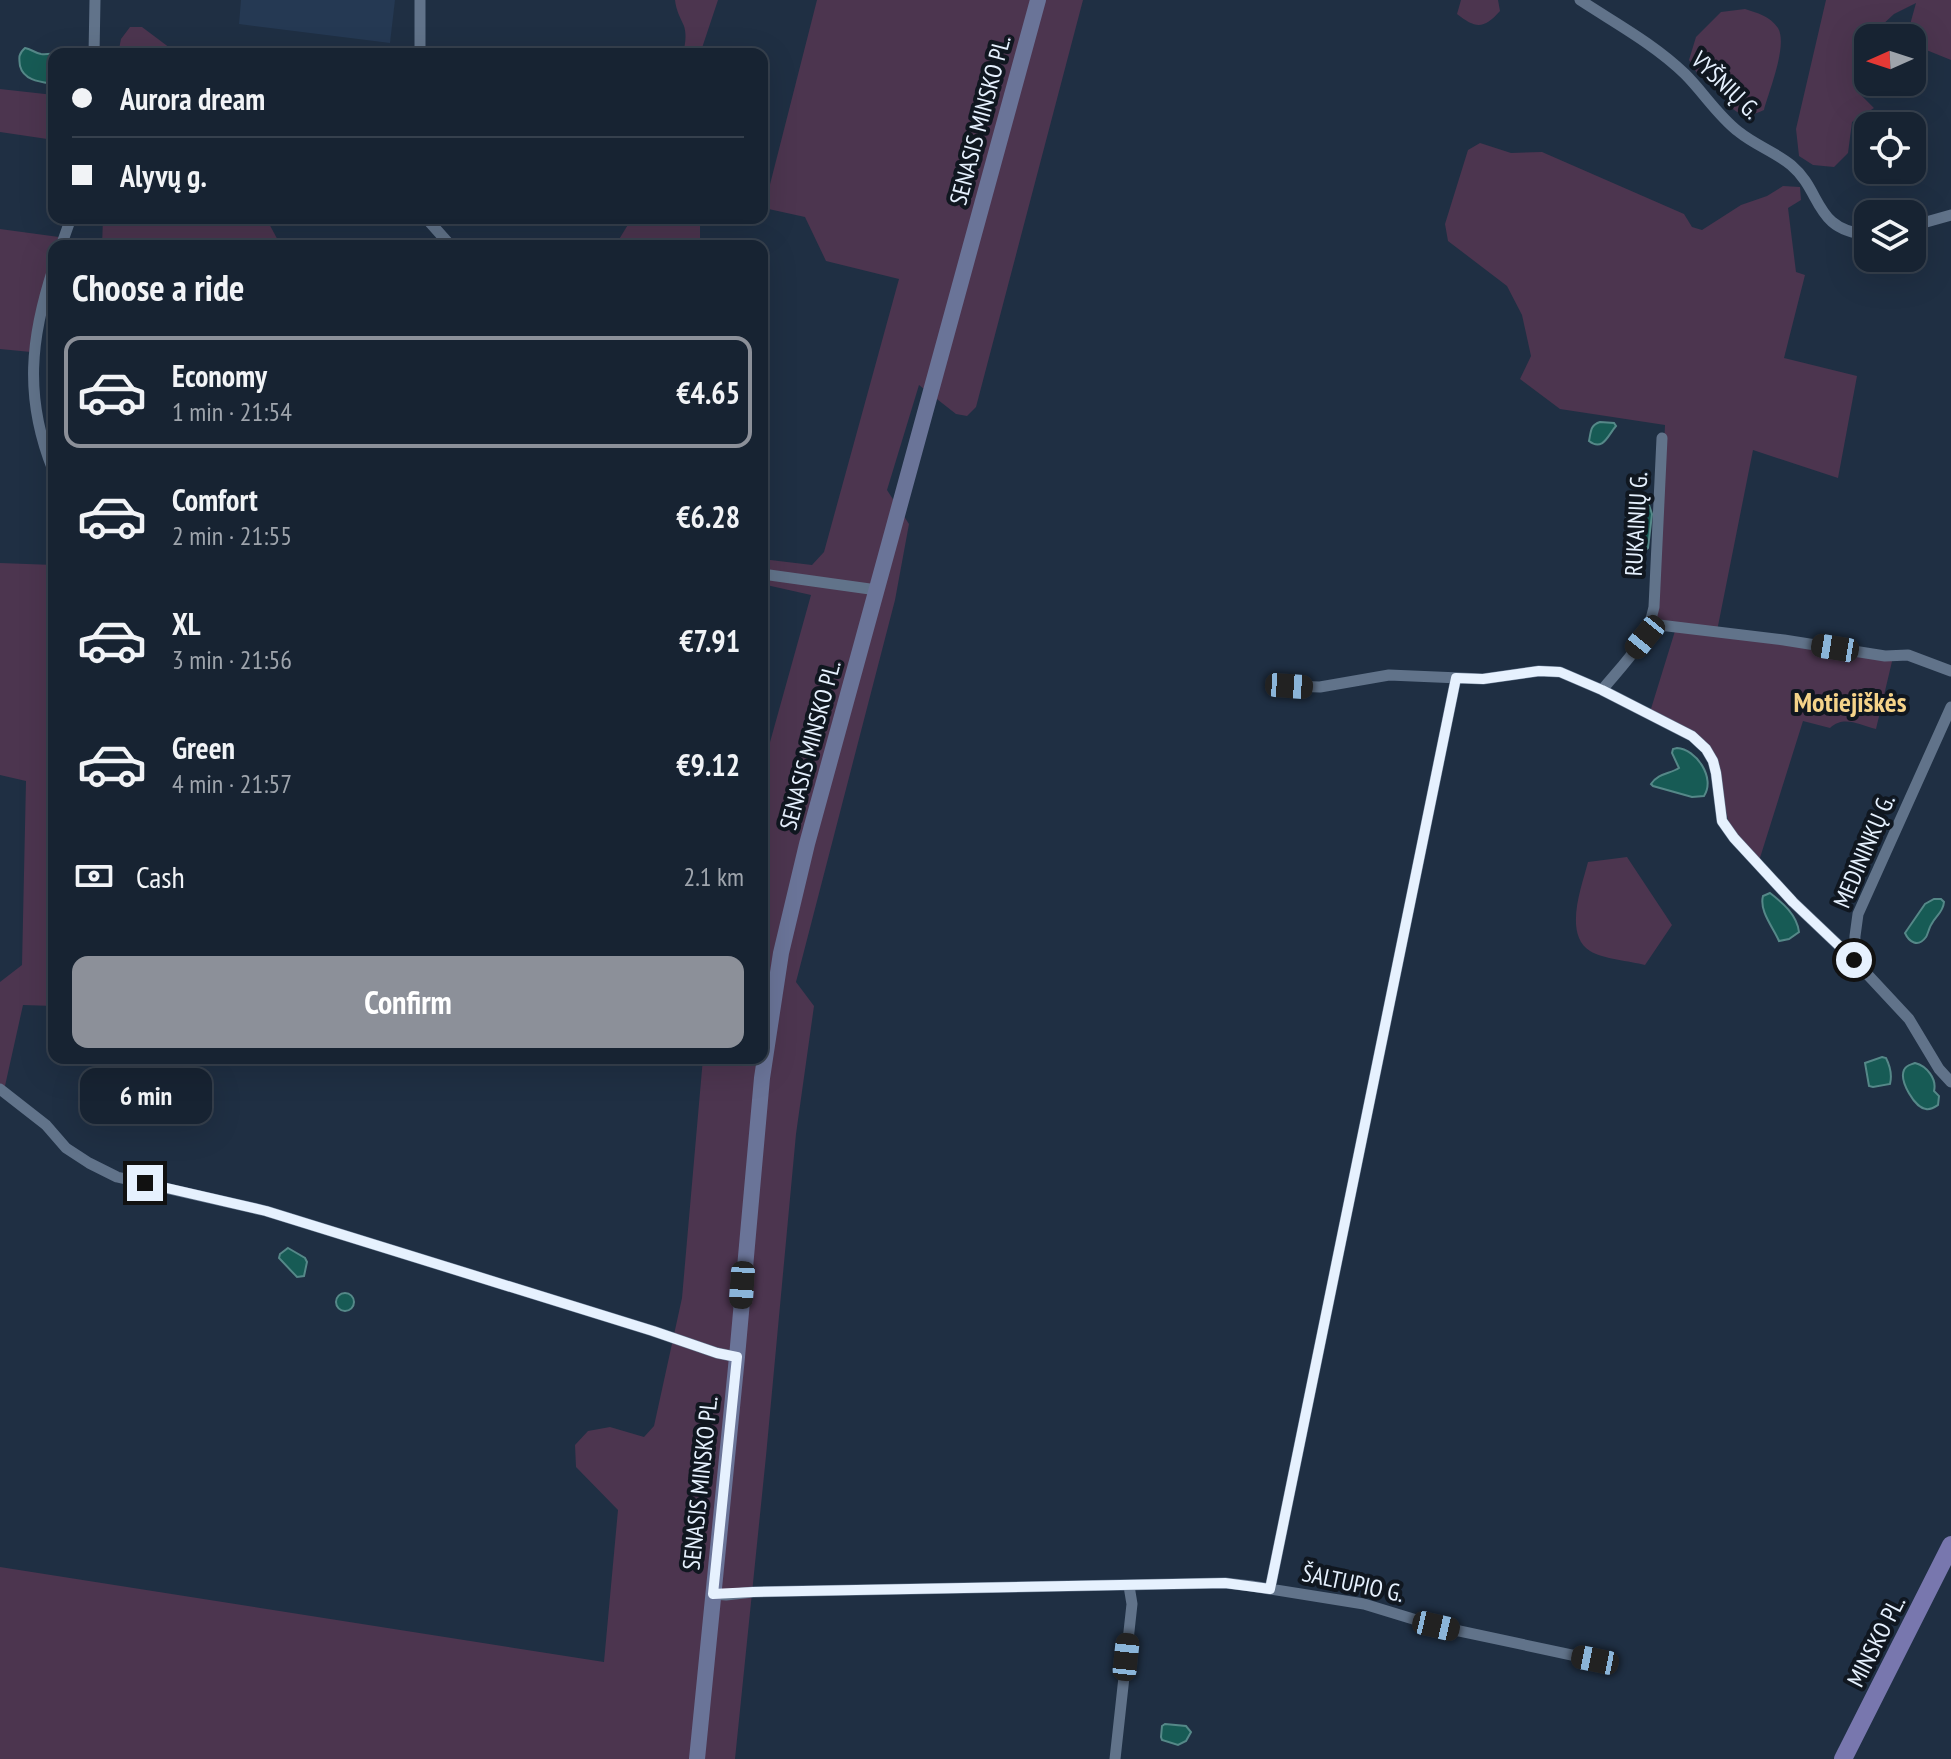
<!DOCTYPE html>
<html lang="en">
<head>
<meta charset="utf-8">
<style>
	:root { --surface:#172332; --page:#202b3a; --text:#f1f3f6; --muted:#9ea4ac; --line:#36404d; --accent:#8c9099 }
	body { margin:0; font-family:"PT Sans Narrow",sans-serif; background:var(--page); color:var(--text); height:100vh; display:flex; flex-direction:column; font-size:30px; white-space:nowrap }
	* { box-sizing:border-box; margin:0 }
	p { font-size:26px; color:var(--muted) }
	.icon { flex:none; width:44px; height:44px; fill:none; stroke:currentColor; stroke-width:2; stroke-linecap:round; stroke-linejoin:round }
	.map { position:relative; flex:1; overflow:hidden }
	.side { position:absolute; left:48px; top:240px; width:720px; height:824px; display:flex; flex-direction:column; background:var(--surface); border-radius:16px; box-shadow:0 8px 32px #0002,0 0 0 2px var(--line) }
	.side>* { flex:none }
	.hud { position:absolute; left:48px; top:48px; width:720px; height:176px; border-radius:16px; box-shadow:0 8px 32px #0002,0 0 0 2px var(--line); display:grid; align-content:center; height:176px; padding:0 24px; background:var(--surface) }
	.needle { width:52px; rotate:267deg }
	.fabs { position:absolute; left:1854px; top:24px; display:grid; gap:16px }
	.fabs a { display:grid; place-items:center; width:72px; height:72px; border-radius:16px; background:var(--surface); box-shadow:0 8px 32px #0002,0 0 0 2px var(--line); font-size:40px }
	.end { position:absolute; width:36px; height:36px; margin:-18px; border:10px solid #e6f1fe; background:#111; box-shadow:0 0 0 4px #111 }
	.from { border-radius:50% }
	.bubble { position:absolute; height:56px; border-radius:16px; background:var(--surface); box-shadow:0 8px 32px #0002,0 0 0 2px var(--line); font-size:26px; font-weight:700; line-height:56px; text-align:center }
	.car { position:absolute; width:24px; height:48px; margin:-24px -12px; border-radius:10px; box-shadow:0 0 6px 2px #0007; background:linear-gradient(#222 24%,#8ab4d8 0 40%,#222 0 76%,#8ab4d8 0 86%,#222 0) }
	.hud b { display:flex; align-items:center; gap:28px; height:76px; font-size:30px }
	.hud b+b { border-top:2px solid var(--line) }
	.hud i { width:20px; height:20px; background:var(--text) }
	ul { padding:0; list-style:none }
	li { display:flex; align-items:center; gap:24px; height:112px; margin:0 16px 12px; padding:0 8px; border:4px solid transparent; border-radius:16px }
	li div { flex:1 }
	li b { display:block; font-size:30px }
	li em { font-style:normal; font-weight:700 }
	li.current { border-color:var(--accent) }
	li>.icon { width:72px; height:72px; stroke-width:1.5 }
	h2 { padding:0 24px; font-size:36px; line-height:96px }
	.pay { display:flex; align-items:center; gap:20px; height:88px; padding:0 24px; font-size:30px }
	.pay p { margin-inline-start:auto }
	.action { display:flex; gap:16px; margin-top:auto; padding:16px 24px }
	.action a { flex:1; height:92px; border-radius:16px; background:var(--accent); color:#fff; font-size:32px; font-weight:700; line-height:92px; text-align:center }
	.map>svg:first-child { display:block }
</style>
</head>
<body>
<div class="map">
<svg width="1951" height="1759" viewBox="0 0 1951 1759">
	<rect width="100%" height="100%" fill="#1f2f43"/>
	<path fill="#253953" d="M241 0H395L390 43 239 24Z"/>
	<path fill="#4c354f" d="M675 0H718L700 54H683C685 44 687 36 684 26 680 17 676 10 675 0Z
		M817 0H1083L976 407 967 416 956 414 919 385 887 490 909 524 895 600 796 982 814 1006 796 1134 766 1456 735 1759H0V1567L604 1662 618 1510 576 1467 575 1445 588 1431 610 1427 644 1437 654 1426 682 1298 703 1058H762V771L811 595 762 584V559L812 565 824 552 899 279 826 261 805 217 764 208Z
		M1461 0H1498L1500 11C1484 29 1476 29 1457 14Z
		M1826 0H1951V60L1914 45 1908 32 1916 3 1894 14 1867 39 1856 65 1861 95 1874 108 1852 122 1848 153 1834 167 1813 165 1799 156 1796 129Z
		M1745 9C1757 13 1770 16 1778 28 1788 45 1769 91 1764 110 1736 124 1726 103 1716 82L1697 73 1689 60 1696 37 1721 12Z
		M130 27H142L178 54H118L121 39Z
		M0 89 54 95V140L0 132Z
		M1480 143 1511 153 1542 152 1684 214 1692 227 1702 230 1741 205 1767 196 1783 186 1800 187 1801 200 1788 208 1796 272 1805 275 1784 358 1857 376 1838 478 1753 450 1717 631 1656 622 1665 425 1560 409 1520 379 1531 356 1522 315 1507 286 1448 241 1445 224 1468 150Z
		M103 218H266L281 246H102Z
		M632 218H700V246H615Z
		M0 229 59 237 56 246H54V254L38 305 31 352 0 349Z
		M0 563 54 565V1006L23 1005 3 1095 0 1094V982L22 965 26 781 0 775Z
		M1675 631 1894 653 1876 729C1859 725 1844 715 1830 728L1803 721 1759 861 1730 828 1713 755 1650 712Z
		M1627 857 1672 925 1645 965C1630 961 1603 959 1590 951 1563 934 1582 886 1588 862Z"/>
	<path fill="#175b55" stroke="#588" stroke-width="2" d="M25 48C31 49 35 53 41 54 49 55 56 52 65 54H54V84C41 82 24 81 20 66 19 58 18 54 25 48Z
		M1600 422 1614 423 1616 426C1608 435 1603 452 1589 441 1591 432 1590 425 1600 422Z
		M1635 499 1648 502 1652 514 1648 548 1642 553 1631 550 1626 541 1627 505 1630 500Z
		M1677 748C1696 749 1716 778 1704 796L1692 797 1653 786 1651 784C1658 773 1670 774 1679 768L1672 753 1673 749Z
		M1770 893C1783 903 1797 915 1799 932L1789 939 1779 941C1773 927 1759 911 1763 896Z
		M1934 899H1941L1944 902C1943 913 1936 915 1931 925 1930 926 1927 936 1926 937 1918 948 1909 942 1905 933L1925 904Z
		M1882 1057 1886 1058C1890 1066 1892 1076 1890 1084L1873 1087 1869 1086 1865 1063Z
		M1915 1063C1927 1066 1937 1079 1934 1091L1939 1096 1938 1105C1935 1107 1931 1110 1926 1109 1915 1108 1899 1081 1904 1070 1906 1065 1910 1065 1915 1063Z
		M288 1248 305 1258 307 1262 304 1276 297 1277 279 1258 280 1254Z
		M336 1302a9 9 0 1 1 18 0a9 9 0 1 1-18 0Z
		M1165 1724 1186 1726 1191 1732 1186 1741 1178 1745 1162 1740 1161 1737 1162 1726Z"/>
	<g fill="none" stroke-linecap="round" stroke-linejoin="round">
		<path stroke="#61738a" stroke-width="11" d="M1580 0C1615 23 1654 44 1685 74 1704 93 1718 116 1739 132 1755 145 1775 152 1791 165 1823 192 1813 230 1868 235
			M94 54 95 0
			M420 54V0
			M426 218 451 246
			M1912 226 1951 215
			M61 246 71 218
			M53 470C24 398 30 338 54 266
			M762 574 877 590
			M1651 624 1784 640 1885 656 1908 655 1951 671
			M1289 686 1320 687 1389 675 1483 679 1539 671 1560 672 1602 690 1692 736 1706 749 1713 761 1716 773 1722 821 1734 838 1793 902 1854 960
			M1602 690C1624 663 1647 643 1654 607L1662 438
			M1951 707 1858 914 1855 936 1854 960 1909 1019 1939 1069 1951 1082
			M0 1089 46 1125 66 1148 89 1163 117 1177 266 1211 653 1331 717 1353 737 1357
			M1270 1589 1456 678
			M713 1594 726 1595 753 1592 1225 1583 1251 1586 1364 1604 1436 1626 1595 1660
			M1115 1759 1132 1604 1129 1586"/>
		<path stroke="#6a7498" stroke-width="16" d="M697 1759 737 1357 762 1078 781 953 807 844 1038 0"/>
		<path stroke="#7877ae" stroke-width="18" d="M1843 1759 1951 1545"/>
	</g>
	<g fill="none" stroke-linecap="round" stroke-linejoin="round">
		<path stroke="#e6f1fe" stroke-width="10" d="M145 1183 266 1211 653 1331 717 1353 737 1357 713 1594 753 1592 1225 1583 1270 1589 1456 678 1483 679 1539 671 1560 672 1602 690 1692 736 1706 749 1713 761 1716 773 1722 821 1734 838 1793 902 1854 960"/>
	</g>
	<g text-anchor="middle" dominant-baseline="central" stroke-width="8" stroke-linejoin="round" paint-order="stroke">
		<g font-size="24" fill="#e6f1fe" stroke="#101720">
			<text transform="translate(1726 85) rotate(44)">VYŠNIŲ G.</text>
			<text transform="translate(980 120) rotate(-75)">SENASIS MINSKO PL.</text>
			<text transform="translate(1636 524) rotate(-87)">RUKAINIŲ G.</text>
			<text transform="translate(810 745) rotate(-75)">SENASIS MINSKO PL.</text>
			<text transform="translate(1864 851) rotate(-67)">MEDININKŲ G.</text>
			<text transform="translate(700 1483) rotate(-84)">SENASIS MINSKO PL.</text>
			<text transform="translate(1353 1583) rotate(12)">ŠALTUPIO G.</text>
			<text transform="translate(1876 1641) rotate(-63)">MINSKO PL.</text>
		</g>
		<g font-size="28" font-weight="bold" fill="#f5d389" stroke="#101720">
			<text x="1850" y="701">Motiejiškės</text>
		</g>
	</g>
</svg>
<div class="fabs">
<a><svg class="needle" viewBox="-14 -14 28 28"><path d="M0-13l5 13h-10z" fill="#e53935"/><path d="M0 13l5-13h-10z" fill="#9ea4ac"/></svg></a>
<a><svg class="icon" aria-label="locate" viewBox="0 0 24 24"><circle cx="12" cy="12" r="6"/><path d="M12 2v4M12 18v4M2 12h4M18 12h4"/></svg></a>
<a><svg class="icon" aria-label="layers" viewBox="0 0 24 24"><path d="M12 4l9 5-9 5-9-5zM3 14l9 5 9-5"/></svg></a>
</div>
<i class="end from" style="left:1854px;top:960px"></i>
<i class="end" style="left:145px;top:1183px"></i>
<div class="bubble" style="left:80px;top:1068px;width:132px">6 min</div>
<i class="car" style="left:1645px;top:637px;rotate:219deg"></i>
<i class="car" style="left:1835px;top:648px;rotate:279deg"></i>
<i class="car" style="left:1289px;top:686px;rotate:94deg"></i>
<i class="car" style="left:742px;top:1285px;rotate:184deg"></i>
<i class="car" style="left:1436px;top:1626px;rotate:103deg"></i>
<i class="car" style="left:1126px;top:1657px;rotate:6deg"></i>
<i class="car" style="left:1595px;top:1660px;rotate:281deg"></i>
<div class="hud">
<b><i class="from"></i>Aurora dream</b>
<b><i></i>Alyvų g.</b>
</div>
<section class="side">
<h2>Choose a ride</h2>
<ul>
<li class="current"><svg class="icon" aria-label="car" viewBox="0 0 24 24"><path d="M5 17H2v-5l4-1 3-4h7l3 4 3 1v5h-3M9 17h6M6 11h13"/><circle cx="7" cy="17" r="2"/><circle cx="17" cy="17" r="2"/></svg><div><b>Economy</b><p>1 min · 21:54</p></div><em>€4.65</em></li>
<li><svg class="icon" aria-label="car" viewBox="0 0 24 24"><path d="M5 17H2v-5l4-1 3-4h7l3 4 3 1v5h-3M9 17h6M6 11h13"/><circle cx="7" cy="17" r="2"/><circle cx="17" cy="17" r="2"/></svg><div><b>Comfort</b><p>2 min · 21:55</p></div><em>€6.28</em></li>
<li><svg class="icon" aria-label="car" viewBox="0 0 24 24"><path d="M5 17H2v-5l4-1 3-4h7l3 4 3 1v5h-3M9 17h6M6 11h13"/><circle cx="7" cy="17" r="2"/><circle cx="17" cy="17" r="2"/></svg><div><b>XL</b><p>3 min · 21:56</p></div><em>€7.91</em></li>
<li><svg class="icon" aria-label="car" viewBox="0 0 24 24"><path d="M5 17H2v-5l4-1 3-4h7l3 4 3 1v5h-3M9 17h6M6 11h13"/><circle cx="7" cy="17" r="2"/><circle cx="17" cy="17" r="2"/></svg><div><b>Green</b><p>4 min · 21:57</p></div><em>€9.12</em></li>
</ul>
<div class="pay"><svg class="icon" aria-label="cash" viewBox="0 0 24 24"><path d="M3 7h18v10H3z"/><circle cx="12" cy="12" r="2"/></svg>Cash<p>2.1 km</p></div>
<div class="action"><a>Confirm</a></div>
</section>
</div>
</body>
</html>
